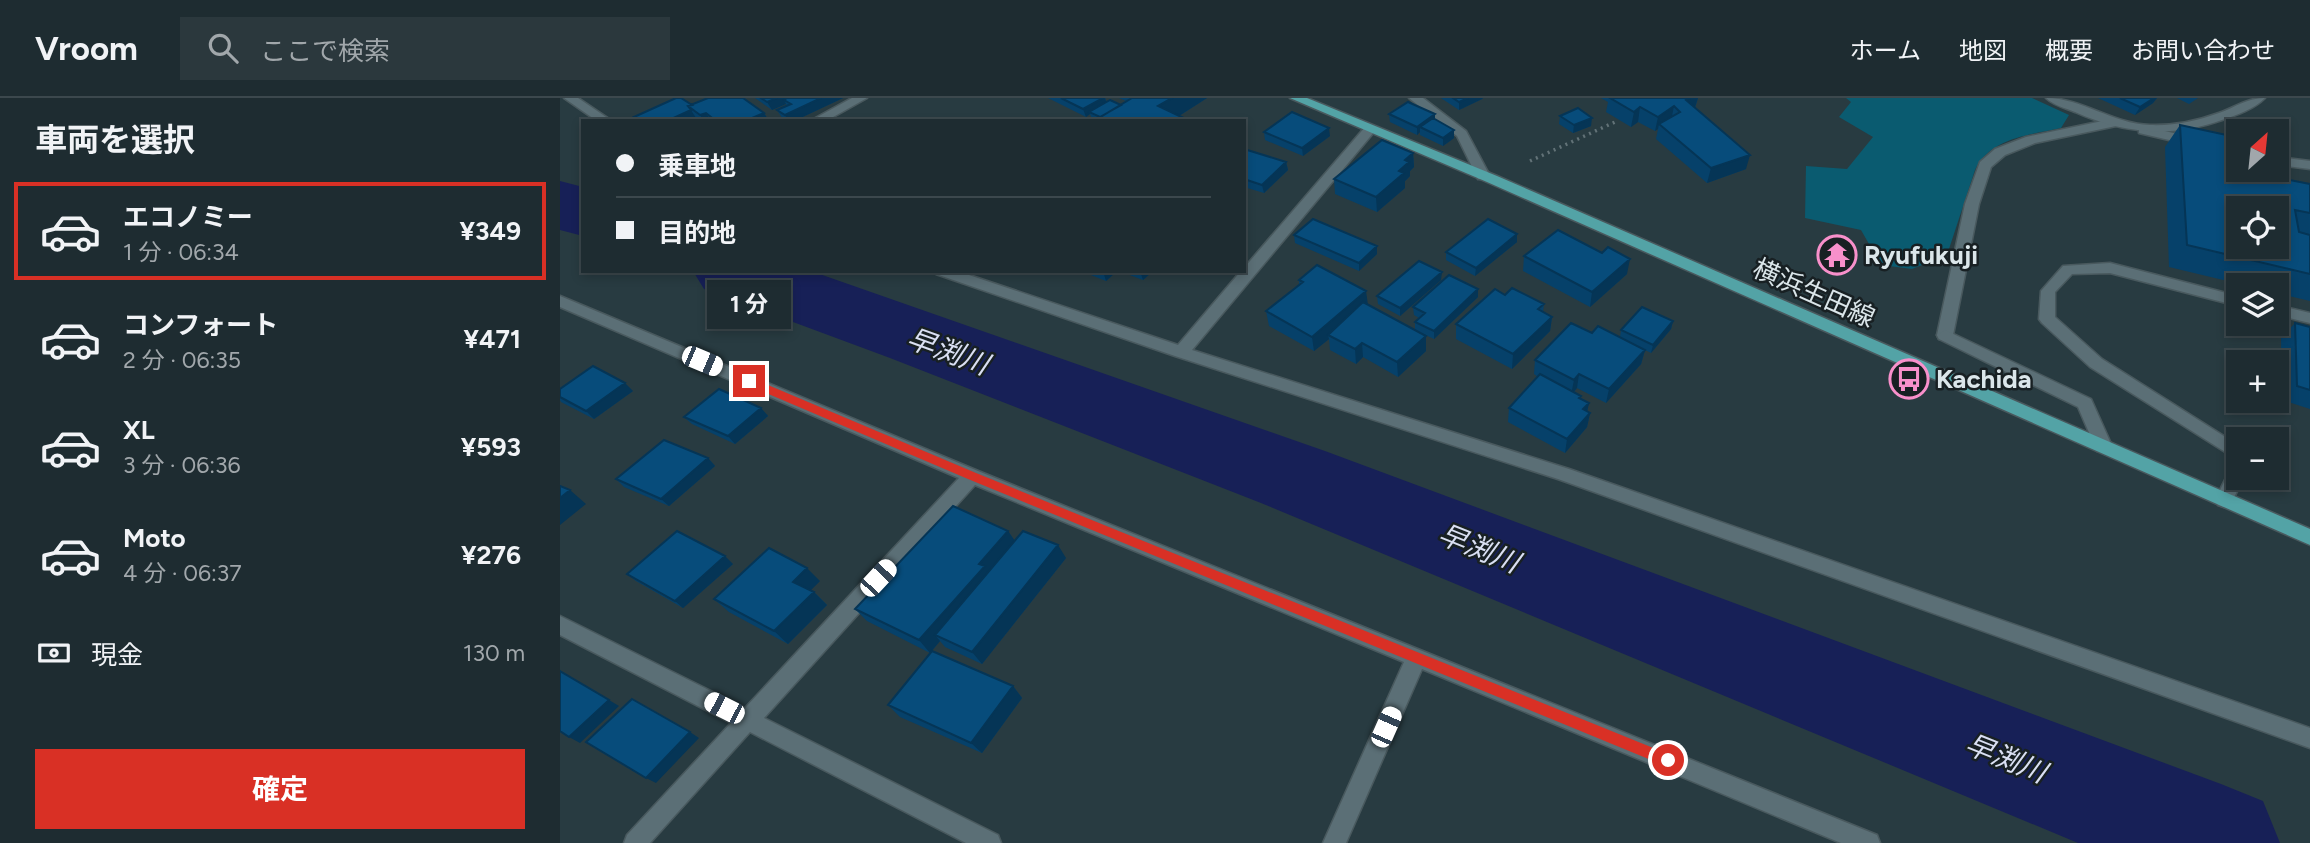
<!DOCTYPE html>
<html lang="ja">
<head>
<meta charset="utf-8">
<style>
	:root { --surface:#1e2c31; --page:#2b383d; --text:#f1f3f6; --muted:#a1a7ab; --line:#3c484d; --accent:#d93025 }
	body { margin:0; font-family:Figtree,"Noto Sans JP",sans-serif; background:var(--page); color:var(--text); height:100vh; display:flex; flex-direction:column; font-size:26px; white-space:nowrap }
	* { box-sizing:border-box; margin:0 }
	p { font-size:23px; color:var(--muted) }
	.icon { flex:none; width:38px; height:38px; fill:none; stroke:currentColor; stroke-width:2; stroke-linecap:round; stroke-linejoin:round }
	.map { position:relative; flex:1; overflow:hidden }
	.drawer { display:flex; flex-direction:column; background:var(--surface); width:560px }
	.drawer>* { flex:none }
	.guide { position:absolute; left:21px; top:21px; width:665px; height:154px; border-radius:0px; box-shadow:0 4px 10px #0003,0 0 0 2px var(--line); display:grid; align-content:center; height:154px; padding:0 35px; background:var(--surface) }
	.needle { width:46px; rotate:27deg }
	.tools { position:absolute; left:1666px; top:21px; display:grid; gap:14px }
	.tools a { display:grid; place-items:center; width:63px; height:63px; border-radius:0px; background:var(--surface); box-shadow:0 4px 10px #0003,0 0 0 2px var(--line); font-size:35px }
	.end { position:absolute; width:32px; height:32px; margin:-16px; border:9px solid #d93025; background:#fff; box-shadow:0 0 0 4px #fff }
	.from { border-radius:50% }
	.bubble { position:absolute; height:49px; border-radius:0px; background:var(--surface); box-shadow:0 4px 10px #0003,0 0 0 2px var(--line); font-size:23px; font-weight:700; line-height:49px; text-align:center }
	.car { position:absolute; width:21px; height:42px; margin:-21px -10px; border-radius:9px; box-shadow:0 0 5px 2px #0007; background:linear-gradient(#fff 24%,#345 0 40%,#fff 0 76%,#345 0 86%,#fff 0) }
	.guide b { display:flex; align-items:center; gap:24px; height:66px; font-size:26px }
	.guide b+b { border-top:2px solid var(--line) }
	.guide i { width:18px; height:18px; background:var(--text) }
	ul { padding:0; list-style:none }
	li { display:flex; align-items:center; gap:21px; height:98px; margin:0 14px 10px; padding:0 21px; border:4px solid transparent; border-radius:0px }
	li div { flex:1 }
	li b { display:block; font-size:26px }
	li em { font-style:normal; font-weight:700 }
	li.current { border-color:var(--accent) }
	li>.icon { width:63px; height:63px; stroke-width:1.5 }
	h2 { padding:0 35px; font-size:32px; line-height:84px }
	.pay { display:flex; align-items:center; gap:18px; height:77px; padding:0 35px; font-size:26px }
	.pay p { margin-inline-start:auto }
	.action { display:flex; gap:14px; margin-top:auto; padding:14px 35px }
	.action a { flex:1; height:80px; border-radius:0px; background:var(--accent); color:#fff; font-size:28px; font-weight:700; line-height:80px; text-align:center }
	header { display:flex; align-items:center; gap:42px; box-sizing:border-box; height:98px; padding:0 35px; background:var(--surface); border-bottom:2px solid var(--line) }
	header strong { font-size:33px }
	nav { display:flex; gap:38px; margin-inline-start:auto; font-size:24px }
	.search { width:490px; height:63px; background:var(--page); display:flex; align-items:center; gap:18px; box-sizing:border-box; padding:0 24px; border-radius:0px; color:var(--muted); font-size:26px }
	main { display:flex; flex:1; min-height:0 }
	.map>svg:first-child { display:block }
</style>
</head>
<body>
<header>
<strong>Vroom</strong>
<div class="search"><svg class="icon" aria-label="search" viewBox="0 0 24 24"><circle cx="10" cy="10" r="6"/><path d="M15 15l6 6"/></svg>ここで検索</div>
<nav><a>ホーム</a><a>地図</a><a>概要</a><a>お問い合わせ</a></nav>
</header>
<main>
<section class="drawer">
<h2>車両を選択</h2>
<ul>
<li class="current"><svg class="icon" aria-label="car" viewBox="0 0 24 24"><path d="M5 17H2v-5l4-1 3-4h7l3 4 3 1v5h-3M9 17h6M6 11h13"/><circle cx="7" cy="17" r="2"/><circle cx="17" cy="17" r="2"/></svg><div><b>エコノミー</b><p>1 分 · 06:34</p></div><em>¥349</em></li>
<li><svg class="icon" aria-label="car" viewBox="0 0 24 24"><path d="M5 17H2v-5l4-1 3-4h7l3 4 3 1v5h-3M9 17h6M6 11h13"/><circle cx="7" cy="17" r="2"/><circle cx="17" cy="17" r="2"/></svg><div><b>コンフォート</b><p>2 分 · 06:35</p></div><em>¥471</em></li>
<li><svg class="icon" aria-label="car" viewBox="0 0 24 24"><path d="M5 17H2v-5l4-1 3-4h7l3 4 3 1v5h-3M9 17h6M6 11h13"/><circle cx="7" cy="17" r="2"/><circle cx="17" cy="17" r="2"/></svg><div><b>XL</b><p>3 分 · 06:36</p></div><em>¥593</em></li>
<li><svg class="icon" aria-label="car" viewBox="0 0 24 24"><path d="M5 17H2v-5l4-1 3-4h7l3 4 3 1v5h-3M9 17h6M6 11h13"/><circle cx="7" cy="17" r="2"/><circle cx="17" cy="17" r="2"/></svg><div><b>Moto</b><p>4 分 · 06:37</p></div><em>¥276</em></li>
</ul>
<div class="pay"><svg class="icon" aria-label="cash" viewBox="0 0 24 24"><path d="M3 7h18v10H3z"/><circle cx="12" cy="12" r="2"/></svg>現金<p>130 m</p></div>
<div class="action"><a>確定</a></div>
</section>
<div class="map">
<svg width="1750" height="745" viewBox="0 0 1750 745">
	<rect width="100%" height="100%" fill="#283b41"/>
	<path fill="#0a5b70" d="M1286 0H1472L1509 17 1501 30C1469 37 1430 40 1415 72L1387 157 1352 171 1321 167 1301 132 1245 120 1246 68 1287 71 1313 39 1279 19 1291 4Z"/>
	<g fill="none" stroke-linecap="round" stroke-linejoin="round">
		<path fill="#172057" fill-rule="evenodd" d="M0 83 23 89V138L0 132Z
			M133 173H251L765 353 1661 686 1703 703 1720 745H1518L701 405 330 260 144 191Z"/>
		<g stroke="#49595e" stroke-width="3">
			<path id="lane" d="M1552 21 1556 22V28L1475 45 1445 57 1431 69 1419 106 1393 237 1385 242 1379 241 1377 237 1405 106 1420 64 1435 51 1466 39Z
				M1583 28 1678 50V58L1579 35V29Z
				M1717 59 1750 63V71L1717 67Z
				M1550 165 1678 198V208L1550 175 1512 176 1495 194V219L1542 261 1678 347V362L1530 269 1482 225 1479 221 1481 193 1503 168Z
				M1717 207 1750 215V225L1717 217Z
				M1678 366V380H1684L1670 407 1664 409 1658 407 1655 402 1672 368Z"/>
		</g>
		<g stroke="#49595e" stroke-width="3">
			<path id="street" d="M4 0H18L52 23H37Z
				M292 0H307L266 23H250Z
				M849 0H863L906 33 930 78 928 81H918L897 38Z
				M1486 0C1522 0 1553 26 1590 27 1614 28 1637 23 1659 15 1676 9 1687 0 1705 0 1694 11 1677 17 1662 22 1611 40 1564 36 1515 14 1505 10 1493 7 1486 0Z
				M810 27 816 31 814 34 632 252 1009 371 1750 630V650L998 381 615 258 376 176 374 173H397L618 247 681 173H684V170L806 28Z
				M0 198 418 373 1317 737 1320 745H1281L862 571 786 745H763L844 564 415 387 204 620 438 737 441 745H406L190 634 90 745H64L67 737 171 625 0 537V518L185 610 399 380 0 209Z
				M1385 232 1531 301 1552 348 1549 353H1537L1518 309 1379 241 1377 237Z"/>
		</g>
		<g stroke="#49595e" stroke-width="3">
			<path id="primary" d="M730 0H747L937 78 1750 431V447L927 84Z"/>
		</g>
		<path stroke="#627277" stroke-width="3.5" stroke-dasharray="2 4.5" stroke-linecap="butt" d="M970 63 1055 24"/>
		<use href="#lane" fill="#5b6f76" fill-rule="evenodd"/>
		<use href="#street" fill="#5b6f76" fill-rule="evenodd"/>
		<use href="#primary" fill="#53a3a6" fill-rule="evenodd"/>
	</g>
	<path fill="#06416a" d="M195 0H283L234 23H225L222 20 217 12 227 8 226 6 212 12Z
		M488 0H545L547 4 561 7 566 3 559 0H647L619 18 534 23 532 22 530 16 526 19Z
		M881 0H923L922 1 899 12Z
		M1041 0H1138L1135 10 1186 71 1147 85 1096 41 1098 31 1095 33 1078 24 1071 29 1046 14 1048 4Z
		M1538 0H1597L1593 5 1575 17Z
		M1617 0H1638L1629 6Z
		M132 7 204 15 209 23H138L136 20 130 23H77L74 19Z
		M829 16 875 21 894 40 883 48 860 37V34L857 37 830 24Z
		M1000 18 1031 28 1013 35 999 26Z
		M1620 27 1677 44 1725 81 1750 86V203L1717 195V187H1684L1609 169 1605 49Z
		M704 34 770 38 743 58 705 42Z
		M684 51 726 64 728 72 704 95 684 89Z
		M853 55 854 69 850 73V78L845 83V90L817 114 775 96 774 81Z
		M957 136V144L915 178 886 162V154Z
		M734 137 817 156 799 173 735 145Z
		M964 158 1067 176 1030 209 963 173Z
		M521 173H557L546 183Z
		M559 173H593L583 182Z
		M739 182 807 207 866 238V253L838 279 803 259 796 266 770 252 769 241 754 253 709 228 706 213 739 187Z
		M881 182 840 218 818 206 817 198Z
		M918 191V199L874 241 855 232V224L859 220 854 217 853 209Z
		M945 197 984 206 983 214 992 219 990 233 952 271 896 241V226Z
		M1113 223 1111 231 1091 255 1085 252 1081 266 1046 305 1017 290 1014 294 1021 301 1029 305 1027 314 1030 315 1027 329 1005 355 948 324 949 310 978 279 974 276 975 262 1032 235 1060 239 1061 232Z
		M1735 225 1750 229V311L1722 302 1721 240Z
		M0 291 73 293 34 321 1 304 0 302Z
		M201 310 208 318 175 346 132 326 124 319Z
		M148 360 155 368 109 408 64 389 56 381Z
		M448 433 454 442 506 460 422 566 385 549 380 543 370 555 307 523 295 511Z
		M173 466 123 510 76 483 67 476Z
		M260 483 250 492 254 494 267 507 228 546 169 514 154 501Z
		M453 588 462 600 422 655 340 619 328 607Z"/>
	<path fill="#053556" d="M217 0H239L224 2 226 6 212 12 207 4Z
		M261 0H283L234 23H228L225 17Z
		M543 0H545L547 7 529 14 530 16 526 19 523 11Z
		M612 0H647L611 23 598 8Z
		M908 0H923L922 1 899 12V4Z
		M1130 0H1138L1135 9 1123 17 1126 2Z
		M1594 0H1597L1593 5 1575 17 1580 9Z
		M1114 8 1111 23 1099 26 1098 31 1095 33 1098 19Z
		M1080 9 1078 24 1071 29 1074 14Z
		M131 12 136 20 130 23H107Z
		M146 15 151 23H144L140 17Z
		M204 15 209 23H185Z
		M875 16V24L860 29V34L857 37V29Z
		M1032 20 1031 28 1013 35 1014 27Z
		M769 30 770 38 743 58 742 50Z
		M894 32V40L883 48V40Z
		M853 55 854 69 850 73V78L845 83V90L817 114 816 99 839 73 845 62Z
		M1190 57 1186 71 1147 85 1151 70Z
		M726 64 728 72 704 95 702 87Z
		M957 136V144L915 178 916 170Z
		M817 148V156L799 173V165Z
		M1070 161 1067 176 1030 209 1032 194Z
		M543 173H557L546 183Z
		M580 173H593L583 182Z
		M882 174 881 182 840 218V210Z
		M918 191V199L874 241V233Z
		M806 193 808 207 768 237 769 241 754 253 752 239Z
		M992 219 990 233 952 271 953 256Z
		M1113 223 1111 231 1091 255 1093 247Z
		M866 238V253L838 279 837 264Z
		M802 245 803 259 796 266 795 251Z
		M1085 252 1081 266 1046 305 1049 291Z
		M1019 276 1017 290 1011 297 1014 282Z
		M65 285 73 293 34 321 26 313Z
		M1029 305 1026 319 1030 315 1027 329 1005 355 1007 341 1023 311Z
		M201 310 208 318 175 346 168 338Z
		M148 360 155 368 109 408 101 401Z
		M10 392 26 406 0 427V400Z
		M448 433 457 446 375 537 380 543 370 555 359 542 419 466Z
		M498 447 506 460 422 566 412 554Z
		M165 458 173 466 123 510 115 503Z
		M247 470 260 483 246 497 233 484Z
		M254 494 267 507 228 546 214 533Z
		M453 588 462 600 422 655 411 645Z
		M49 602 59 608 20 645 9 639Z
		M130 634 139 640 96 685 86 680Z"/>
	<path fill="#074c7b" stroke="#053556" stroke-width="2" fill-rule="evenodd" d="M116 0H121L132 7 128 8 131 12 107 23H80L74 19Z
		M148 0H183L204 15 185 23H156L146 15 140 17 128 8Z
		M201 0H217L207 4Z
		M227 0H261L225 17 217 12 231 6 224 2Z
		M501 0H543L523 11Z
		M572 0H612L598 8 630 23H534Z
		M893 0H908L899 4Z
		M1050 0H1130L1126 2 1190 57 1151 70 1099 26 1120 14 1114 8 1098 19 1080 9 1074 14Z
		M1560 0H1594L1580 9Z
		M550 2 561 7 540 19 529 14Z
		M848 4 875 16 857 29 829 16Z
		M1018 10 1032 20 1014 27 1000 18Z
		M732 14 769 30 742 50 704 34Z
		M873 20 894 32 883 40 860 29Z
		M1620 27 1676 39 1677 44H1678V72H1717V52L1720 53 1725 81 1750 86V115L1735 112 1739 134 1750 137V176L1627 147ZM1678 110H1717V149H1678Z
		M822 42 853 55 845 62 849 64 839 73 844 75 816 99 774 81Z
		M684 51 726 64 702 87 684 81Z
		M753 121 817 148 799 165 734 137Z
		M928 121 957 136 916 170 886 154Z
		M998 132 1042 155 1048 149 1070 161 1032 194 964 158Z
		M859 163 882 174 840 210 817 198Z
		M757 167 806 193 752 239 706 213 743 184 739 182Z
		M889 177 918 191 874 233 855 224 865 215 853 209Z
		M952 190 984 206 978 211 992 219 953 256 896 226 935 191 945 197Z
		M803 204 866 238 837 264 802 245 795 251 768 237Z
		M1082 209 1113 223 1093 247 1061 232Z
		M1011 225 1032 235 1038 228 1085 252 1049 291 1019 276 1014 282 975 262Z
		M1735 225 1750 229V292L1737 288Z
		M33 268 65 285 26 313 0 299V291Z
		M980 276 1021 298 1019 300 1029 305 1023 311 1030 315 1007 341 949 310Z
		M159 291 201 310 168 338 124 319Z
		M104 342 148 360 101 401 56 381Z
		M0 388 10 392 0 400Z
		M393 408 448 433 419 466 425 468 359 542 295 511Z
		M117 433 165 458 115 503 67 476Z
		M463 433 498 447 412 554 375 537Z
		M209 450 247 470 233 484 254 494 214 533 154 501Z
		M372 553 453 588 411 645 328 607Z
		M0 573 49 602 9 639 0 633Z
		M72 601 130 634 86 680 26 644Z"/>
	<path fill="#d93025" d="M189 279 416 375 1113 658 1115 662 1108 669 408 381 185 286V280Z"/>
	<defs>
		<g id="temple-ring" transform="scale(2.0125)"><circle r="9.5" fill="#182023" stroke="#f890cb" stroke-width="1.5"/><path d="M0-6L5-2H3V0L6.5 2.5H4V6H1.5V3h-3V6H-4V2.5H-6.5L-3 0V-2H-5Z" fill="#f890cb"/></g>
		<g id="bus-ring" transform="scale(2.0125)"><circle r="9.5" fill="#182023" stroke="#f890cb" stroke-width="1.5"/><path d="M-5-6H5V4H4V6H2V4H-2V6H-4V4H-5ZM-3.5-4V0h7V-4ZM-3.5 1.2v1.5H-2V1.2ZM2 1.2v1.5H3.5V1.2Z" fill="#f890cb"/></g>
	</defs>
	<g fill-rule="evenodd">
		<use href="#temple-ring" x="1277" y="157"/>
		<use href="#bus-ring" x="1349" y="281"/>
	</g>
	<g text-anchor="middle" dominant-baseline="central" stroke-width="5" stroke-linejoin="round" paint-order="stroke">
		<g font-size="26" font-weight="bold" fill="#dbe6ea" stroke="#182023" text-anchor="start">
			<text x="1304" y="157">Ryufukuji</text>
			<text x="1376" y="281">Kachida</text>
		</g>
		<g font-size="26" fill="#dbe6ea" stroke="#182023">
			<text transform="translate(1254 195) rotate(24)">横浜生田線</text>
		</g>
		<g font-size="28" font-style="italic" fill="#dae0f3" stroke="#182023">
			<text transform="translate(388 253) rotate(20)">早渕川</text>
			<text transform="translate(919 450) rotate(22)">早渕川</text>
			<text transform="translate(1446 660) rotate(22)">早渕川</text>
		</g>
	</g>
</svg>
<div class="tools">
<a><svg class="needle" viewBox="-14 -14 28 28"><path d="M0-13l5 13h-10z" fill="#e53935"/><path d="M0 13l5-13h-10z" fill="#a1a7ab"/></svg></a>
<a><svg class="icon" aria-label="locate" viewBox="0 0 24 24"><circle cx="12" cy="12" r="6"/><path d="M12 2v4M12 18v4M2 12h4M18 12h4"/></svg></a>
<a><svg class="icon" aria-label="layers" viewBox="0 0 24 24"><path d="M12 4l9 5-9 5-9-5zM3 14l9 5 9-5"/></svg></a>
<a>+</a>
<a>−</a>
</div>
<i class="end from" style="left:1108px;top:662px"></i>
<i class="end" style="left:189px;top:283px"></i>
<div class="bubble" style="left:147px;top:182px;width:84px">1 分</div>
<i class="car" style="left:142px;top:263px;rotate:113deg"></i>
<i class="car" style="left:318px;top:480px;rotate:43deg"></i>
<i class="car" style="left:164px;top:610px;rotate:297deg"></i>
<i class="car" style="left:826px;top:629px;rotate:24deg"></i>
<div class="guide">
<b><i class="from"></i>乗車地</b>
<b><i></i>目的地</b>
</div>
</div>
</main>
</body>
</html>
